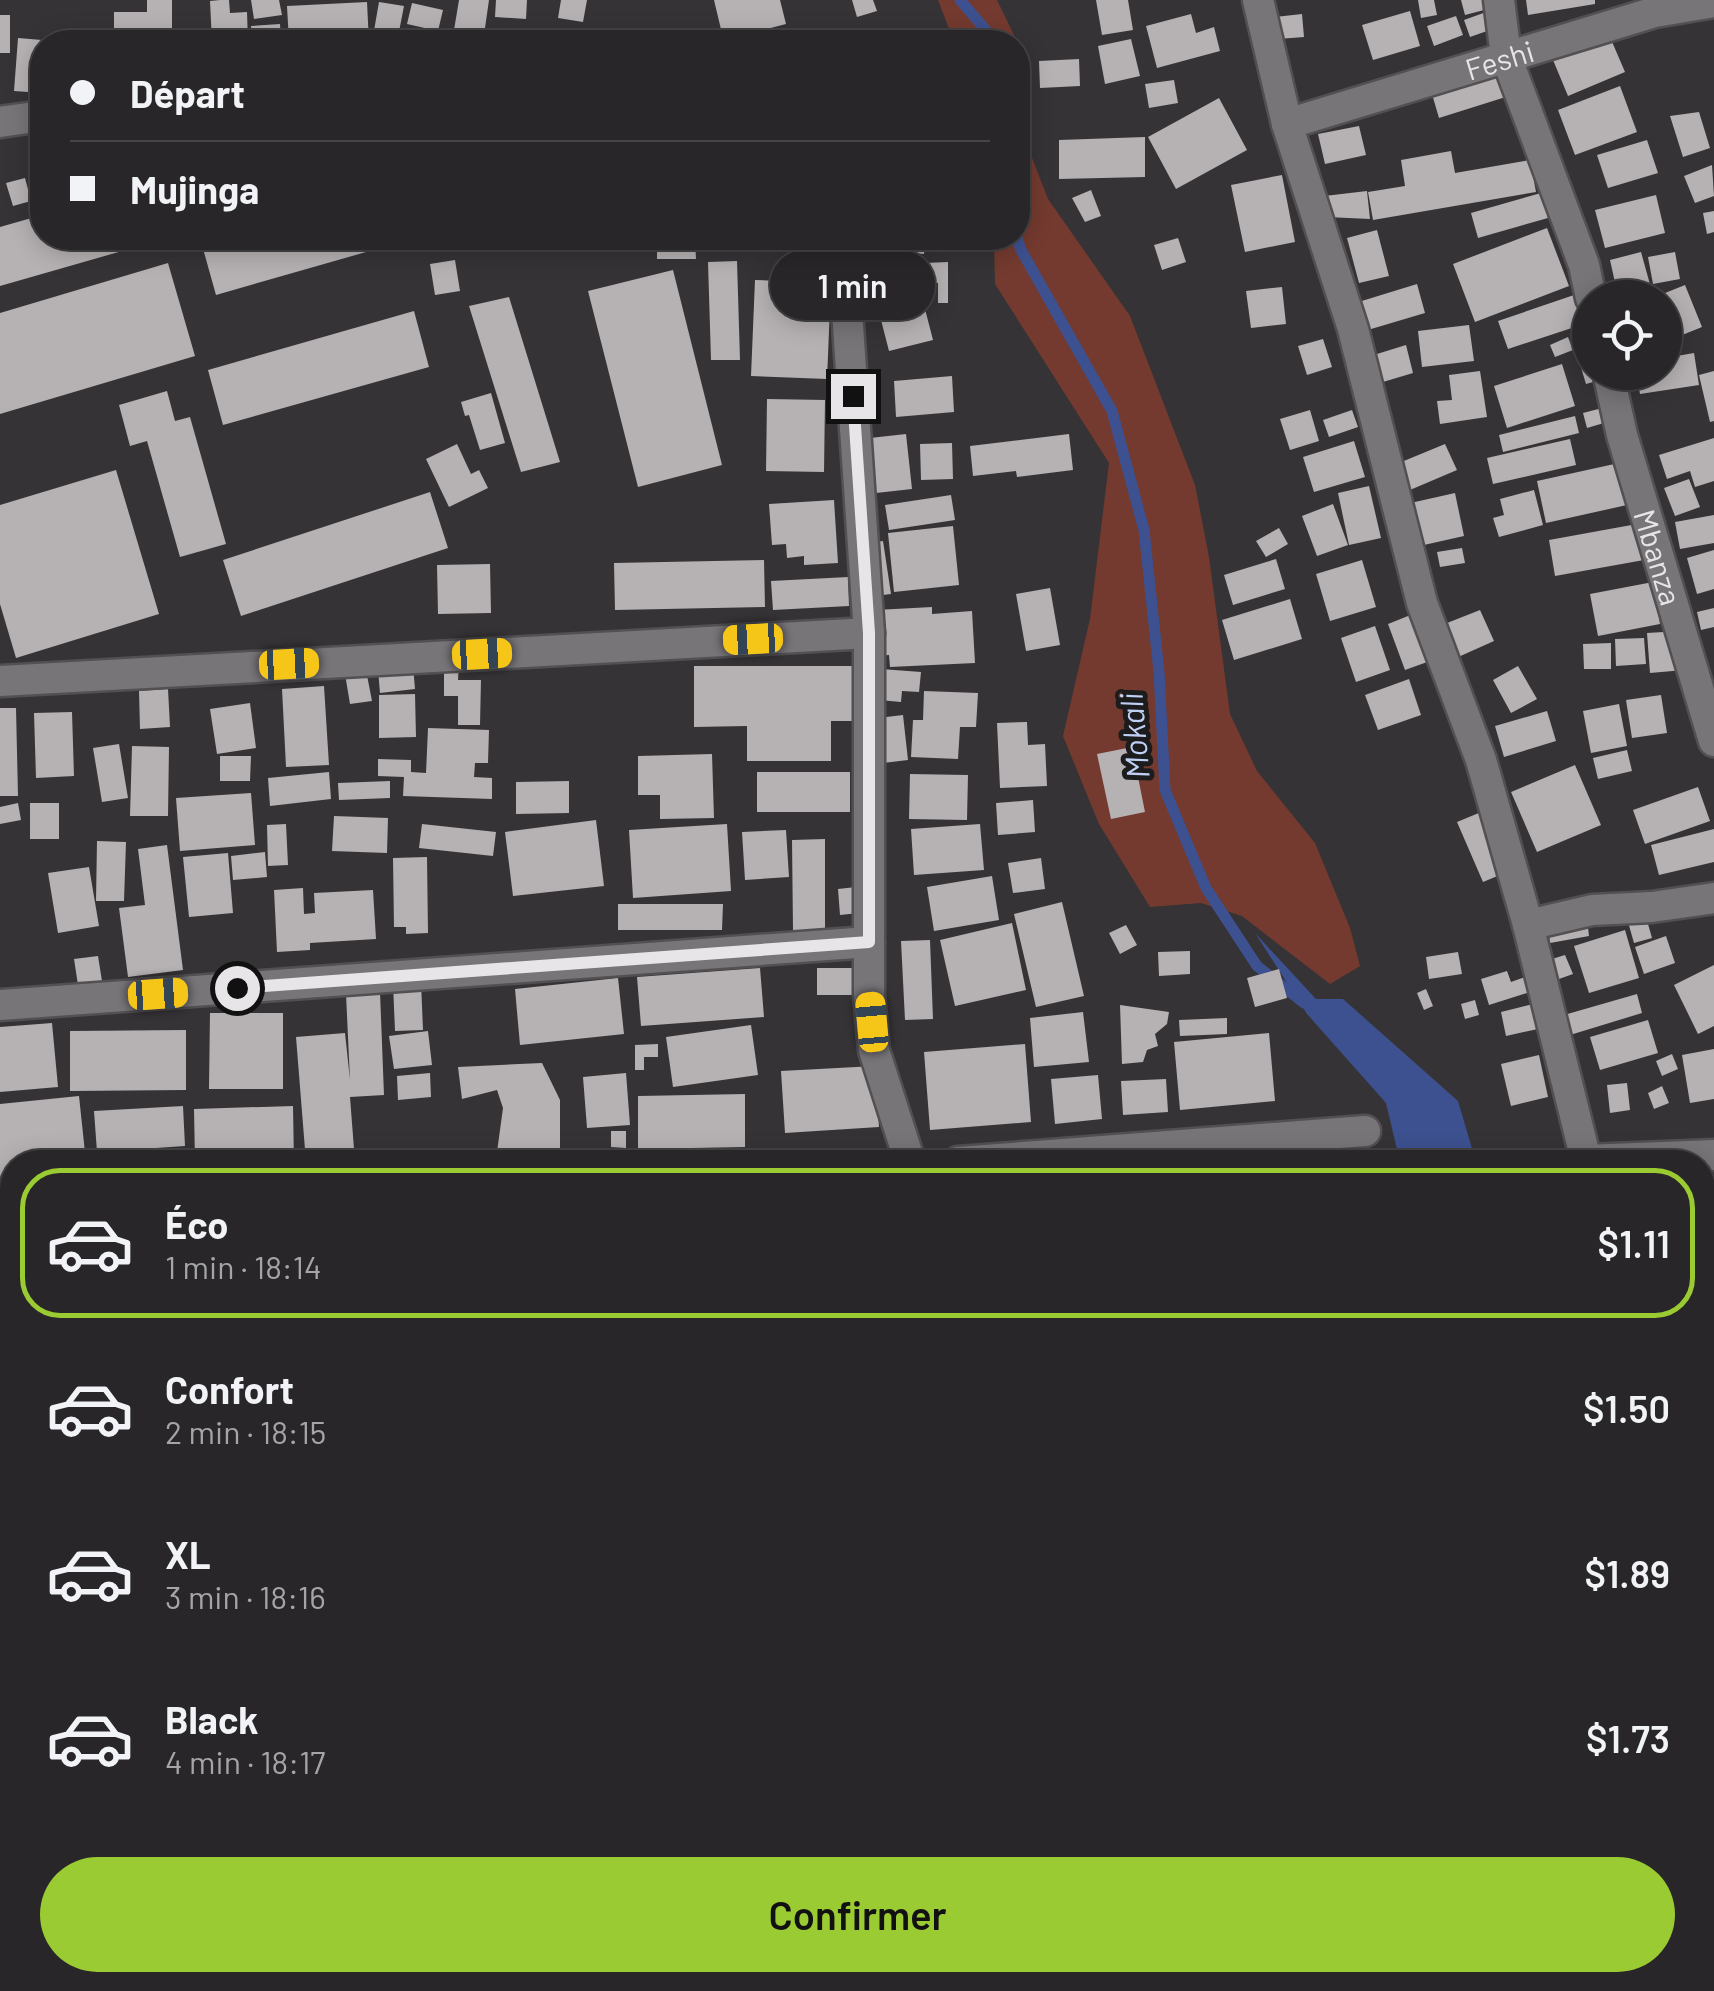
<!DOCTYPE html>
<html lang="fr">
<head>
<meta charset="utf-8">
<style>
	:root { --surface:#282628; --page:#343234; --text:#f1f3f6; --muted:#a5a5a8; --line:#444345; --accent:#9bcb32 }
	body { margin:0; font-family:Barlow,sans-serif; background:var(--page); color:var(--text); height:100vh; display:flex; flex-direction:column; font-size:38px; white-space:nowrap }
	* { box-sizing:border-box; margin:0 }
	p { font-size:32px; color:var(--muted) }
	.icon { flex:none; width:55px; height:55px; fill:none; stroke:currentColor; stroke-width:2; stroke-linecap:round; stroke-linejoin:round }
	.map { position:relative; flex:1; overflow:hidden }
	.details { position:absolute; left:0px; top:1150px; width:1715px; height:842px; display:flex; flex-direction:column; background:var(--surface); border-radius:40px 40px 0 0; box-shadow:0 5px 25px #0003,0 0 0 2px var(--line) }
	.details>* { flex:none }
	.hud { position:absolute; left:30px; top:30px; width:1000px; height:220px; border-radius:40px; box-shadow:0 5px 25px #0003,0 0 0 2px var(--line); display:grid; align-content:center; height:220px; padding:0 40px; background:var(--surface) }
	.fabs { position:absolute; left:1572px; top:280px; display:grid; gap:20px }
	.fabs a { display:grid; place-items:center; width:110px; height:110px; border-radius:50%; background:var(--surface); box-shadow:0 5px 25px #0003,0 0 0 2px var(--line); font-size:50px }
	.end { position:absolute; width:45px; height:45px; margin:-22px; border:12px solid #e7e5e7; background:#111; box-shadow:0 0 0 5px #111 }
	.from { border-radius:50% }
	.bubble { position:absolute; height:70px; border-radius:35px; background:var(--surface); box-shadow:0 5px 25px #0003,0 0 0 2px var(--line); font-size:32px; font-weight:600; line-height:70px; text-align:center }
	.car { position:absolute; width:30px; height:60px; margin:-30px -15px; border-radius:12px; box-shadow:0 0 8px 2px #0007; background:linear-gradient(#f5c518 24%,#345 0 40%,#f5c518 0 76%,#345 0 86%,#f5c518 0) }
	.hud b { display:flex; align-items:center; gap:35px; height:95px; font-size:38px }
	.hud b+b { border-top:2px solid var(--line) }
	.hud i { width:25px; height:25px; background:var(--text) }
	ul { padding:18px 0 0; list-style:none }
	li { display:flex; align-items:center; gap:30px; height:150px; margin:0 20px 15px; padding:0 20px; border:5px solid transparent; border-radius:40px }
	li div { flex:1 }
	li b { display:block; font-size:38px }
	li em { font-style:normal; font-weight:600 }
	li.selected { border-color:var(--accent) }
	li>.icon { width:90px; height:90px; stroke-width:1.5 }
	.button { display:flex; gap:20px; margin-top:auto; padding:20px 40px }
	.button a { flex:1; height:115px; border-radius:60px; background:var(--accent); color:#111; font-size:40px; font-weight:600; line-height:115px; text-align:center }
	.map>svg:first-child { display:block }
</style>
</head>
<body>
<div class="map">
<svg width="1714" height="1991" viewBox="0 0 1714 1991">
	<rect width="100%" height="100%" fill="#363336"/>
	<path fill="#743a2f" d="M938 0H997L1027 62V145L1048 199 1130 316 1195 485 1209 557 1230 714 1257 771 1315 843 1350 928 1360 966 1330 984 1242 916 1201 903 1150 907 1099 824 1063 736 1090 619 1109 463 995 284 994 238H1018V42H954Z"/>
	<path fill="#3d5190" d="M1255 933 1316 999H1343L1458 1101 1476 1162H1400L1386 1103 1307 1014Z
		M1703 1937 1714 1973V1991H1564L1561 1980H1702Z"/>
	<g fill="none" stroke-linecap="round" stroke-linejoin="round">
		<path stroke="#3d5190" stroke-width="11" d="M960 0 996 42
			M1017 238 1021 250 1112 411 1144 530 1159 672 1165 790 1206 888 1257 966 1304 1003"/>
	</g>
	<path fill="#b6b1b2" d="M147 0H172V42H114V12H147Z
		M220 0H229L230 13 247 12 248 42H212L210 1Z
		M251 0H279L282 15 254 19Z
		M459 0H489L483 42H452Z
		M496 0H527L526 19 495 17Z
		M561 0H587L583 22 558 18Z
		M714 0H780L786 24 752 33 755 42H724Z
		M852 0H873L877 11 857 17Z
		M1096 0H1128L1133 30 1102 35Z
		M1418 0H1434L1437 15 1421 18Z
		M1461 0H1506L1507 4 1465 15Z
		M1526 0H1595V4L1528 15Z
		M367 2 369 42H289L287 6Z
		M379 2 404 6 397 42H372Z
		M412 3 443 10 438 31 407 24Z
		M1500 7 1507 24 1470 37 1464 20Z
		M1410 11 1420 46 1373 60 1362 25Z
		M1191 14 1196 33 1214 27 1220 51 1157 68 1146 26Z
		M1302 14 1304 37 1278 39 1275 17Z
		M0 15H10V53H0Z
		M1456 16 1463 35 1434 46 1427 26Z
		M280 24 281 42H252L251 26Z
		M798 28 800 42H764L763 32Z
		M538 29 599 34 598 42H537Z
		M848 29 852 42H805Z
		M915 33 917 42H882V41Z
		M612 35 641 36V42H612Z
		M1610 37 1625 72 1568 96 1553 60Z
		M18 38 42 40V93L14 91Z
		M1131 39 1140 76 1105 84 1098 46Z
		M1499 54 1512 95 1439 118 1427 77Z
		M1079 59 1080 86 1040 88 1039 61Z
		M1174 80 1178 103 1149 108 1145 84Z
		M1620 86 1637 132 1575 155 1558 110Z
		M1219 98 1247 150 1176 189 1148 137Z
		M1699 112 1710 148 1683 157 1670 116Z
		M1359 126 1366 155 1325 164 1318 134Z
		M1145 137V177L1059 179V140Z
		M1647 140 1658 173 1608 188 1597 155Z
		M1451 151 1455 173 1530 160 1536 192 1373 220 1368 192 1405 186 1401 160Z
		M1712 165 1714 196 1695 203 1684 176Z
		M1282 175 1295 242 1245 252 1231 185Z
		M25 178 31 201 13 206 6 183Z
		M1091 190 1101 216 1085 222 1072 198Z
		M1367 191 1370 219 1327 217 1316 197Z
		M1541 193 1548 218 1478 238 1471 213Z
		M1656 195 1665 233 1605 248 1595 210Z
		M1714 211V232L1707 234 1703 213Z
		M42 215V238L164 239 0 286V227Z
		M1547 228 1569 286 1475 322 1453 264Z
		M1377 230 1389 276 1359 283 1347 238Z
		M200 238H392L394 244 216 295Z
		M657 238H695L696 259H657Z
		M860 238H926L924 254 859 248Z
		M1178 238 1186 262 1162 270 1154 245Z
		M1641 252 1651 288 1618 296 1610 260Z
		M1675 252 1680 279 1653 284 1648 257Z
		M455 260 460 291 435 295 430 264Z
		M737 261 740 360H711L708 262Z
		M948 262V303H938V283H924V263Z
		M168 263 195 356 0 414V313Z
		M879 265 880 293 857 294V266Z
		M673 270 722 465 638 487 588 291Z
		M755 280 831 283 827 379 751 376Z
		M1417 284 1425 313 1361 332 1352 304Z
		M1685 285 1702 327 1665 342V298L1655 297Z
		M1282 287 1286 324 1251 328 1246 291Z
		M1574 295 1584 324 1508 349 1498 321Z
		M509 297 560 462 521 472 469 306Z
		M925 309 933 340 889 351 881 320Z
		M414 311 429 367 223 425 208 370Z
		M1469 325 1474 361 1422 367 1418 331Z
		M1568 337 1573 350 1555 357 1550 345Z
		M1323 339 1332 367 1307 375 1298 346Z
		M1406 345 1413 373 1373 385 1364 358Z
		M1694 353 1699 385 1640 394 1636 372H1665V358Z
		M1590 358V372L1622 374 1586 384 1579 361Z
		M1562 364 1575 406 1507 428 1494 386Z
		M1480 371 1487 417 1440 424 1437 401 1452 400 1449 375Z
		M1714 371V421L1710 422 1699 375Z
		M952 376 954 412 896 417 894 381Z
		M167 391 175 421 190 417 226 544 180 557 147 441 130 446 119 405Z
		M491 393 505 443 480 450 469 415 465 416 461 402Z
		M767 399 825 400 824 472 766 471Z
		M1610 406 1614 420 1587 428 1583 413Z
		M1310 410 1319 441 1290 450 1280 419Z
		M1352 410 1358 427 1329 437 1323 420Z
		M1575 416 1579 433 1503 452 1499 435Z
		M906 434 912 489 876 493 870 438Z
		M1069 434 1073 470 1017 477 1016 471 973 476 970 446Z
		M1714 438V481L1695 487 1690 471 1667 479 1659 455Z
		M1570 439 1576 465 1493 484 1487 458Z
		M1354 441 1365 477 1314 492 1303 457Z
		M952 443 953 479 921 480 920 444Z
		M457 444 471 474 479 470 488 488 449 507 426 459Z
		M1445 444 1457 470 1410 490 1399 463Z
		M1628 461 1636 503 1546 523 1537 481Z
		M116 470 159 614 16 658 0 604V505Z
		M1689 479 1700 507 1675 516 1664 488Z
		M1369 486 1381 538 1349 545 1338 493Z
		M1534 490 1543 525 1499 537 1493 518 1504 515 1500 499Z
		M430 492 448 548 241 616 223 560Z
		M1455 493 1464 536 1415 547 1406 504Z
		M951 495 955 520 889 530 885 505Z
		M834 500 838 563 804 565V556L787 558 786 544 772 545 769 504Z
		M1333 504 1348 545 1317 556 1302 516Z
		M1714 515V543L1680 549 1675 522Z
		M1637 524 1644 560 1555 576 1549 540Z
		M953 526 959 585 894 592 888 533Z
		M1279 528 1288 544 1266 557 1256 541Z
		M883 541 891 594 875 596 867 543Z
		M1462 548 1465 563 1440 567 1437 552Z
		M1714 550V589L1697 594 1687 558Z
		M1276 559 1285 589 1233 605 1224 575Z
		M764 560 765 607 615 610 614 563Z
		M1362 560 1376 607 1330 621 1316 574Z
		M490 564 491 613 438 614 437 565Z
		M848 577 849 606 773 610 771 581Z
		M1653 582 1660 624 1598 636 1590 594Z
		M1050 588 1060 645 1026 651 1016 594Z
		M1290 599 1302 639 1234 660 1222 620Z
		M932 607V614L972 611 975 663 890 667 889 655 878 656 876 610Z
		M1714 608V627L1701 630 1697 612Z
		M1480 610 1494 641 1456 658 1442 625Z
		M1413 614 1430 661 1405 670 1388 624Z
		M1375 626 1390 670 1356 682 1341 638Z
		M1680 631 1684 670 1650 673 1647 633Z
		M1644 638 1646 664 1616 666 1615 639Z
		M1611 643V669H1584L1583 644Z
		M444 662 459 663 458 680H481L480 725H458V696H444Z
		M365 665 372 701 350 704 344 668Z
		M413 666 415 689 380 693 378 670Z
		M694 666H866V721H831V761H747V726L694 727Z
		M1518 666 1537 699 1511 713 1493 680Z
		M881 669 921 672 919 692 902 691 901 702 879 700Z
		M1409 679 1421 715 1378 730 1365 695Z
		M324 686 329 765 286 767 282 689Z
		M168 689 170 727 140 729 139 691Z
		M924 691 978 693 976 727H960L958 759 911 757 913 720H923Z
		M415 694 416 737 379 738V695Z
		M1661 695 1667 733 1632 738 1626 700Z
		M250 703 256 748 217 754 210 709Z
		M1619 704 1627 746 1591 753 1583 711Z
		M0 708H16L18 796H0Z
		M1547 711 1556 741 1504 757 1495 726Z
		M72 712 74 776 36 778 34 713Z
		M903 715 908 760 883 763 878 718Z
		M1027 722 1028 745 1045 744 1047 786 1000 788 997 723Z
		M428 728 489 730 488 763H475L474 777 492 778V799L403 796 404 777 378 776V759L411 760V772L426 773Z
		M119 744 128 798 102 802 93 748Z
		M132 746 169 747 168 816H130Z
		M1132 747 1145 812 1111 819 1097 754Z
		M1627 750 1632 771 1598 779 1593 758Z
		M712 754 714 818 660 819V795H638V756Z
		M220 756H251L250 781H220Z
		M1575 765 1601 825 1537 852 1511 792Z
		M329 772 331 799 270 806 268 778Z
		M757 772H850V812H757Z
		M910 774 968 775 967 820 909 819Z
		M390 781V798L339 800 338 783Z
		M569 781V813L516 814V782Z
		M1698 787 1710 821 1645 844 1633 810Z
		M251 793 255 845 180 851 176 798Z
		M1033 800 1035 832 998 835 996 803Z
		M18 803 21 820 0 824V807Z
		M30 803H59V839H30Z
		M1486 810 1512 870 1483 882 1457 822Z
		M334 816 388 818 387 853 332 851Z
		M596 820 604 886 513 896 505 832Z
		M286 824 288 865 268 866 267 825Z
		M422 824 496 832 493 856 419 848Z
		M727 824 731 891 633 898 629 830Z
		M980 824 984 870 914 875 911 829Z
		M1714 829V862L1659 875 1651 845Z
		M786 830 789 877 745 880 742 832Z
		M825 839V931H793L792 840Z
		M97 841 126 842 124 901H96Z
		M167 845 183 970 128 977 119 908 145 905 138 849Z
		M265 852 267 877 233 880 231 856Z
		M228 853 233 913 189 917 183 857Z
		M427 857 428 933 406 934V927H394L393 858Z
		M1041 858 1045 889 1013 893 1008 863Z
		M89 867 99 926 58 933 48 873Z
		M992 876 999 920 934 931 927 887Z
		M856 887 859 913 840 915 838 889Z
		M303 888 304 914 315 913 314 893 373 890 376 939 310 943V950L277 952 274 890Z
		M1062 902 1084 996 1036 1007 1014 914Z
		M618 904H723L722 930H618Z
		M1646 917 1652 938 1634 943 1628 922Z
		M1587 919 1589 936 1550 943 1548 927Z
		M1012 923 1026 990 955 1006 940 940Z
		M1126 925 1137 945 1120 954 1109 933Z
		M1625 930 1639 978 1589 993 1574 946Z
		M1666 936 1675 963 1644 974 1635 947Z
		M930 940 933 1019 905 1020 901 941Z
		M1190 951V974L1159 976 1158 952Z
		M1458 952 1462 974 1429 979 1426 957Z
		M1565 955 1573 974 1559 979 1552 959Z
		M98 956 102 981 78 985 74 959Z
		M1714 965V1026L1698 1034 1674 985Z
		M760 968 764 1017 641 1026 637 977Z
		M817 968H861V995H817Z
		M1279 969 1287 998 1255 1007 1247 978Z
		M1507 971 1511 982 1525 977 1530 992 1489 1005 1481 979Z
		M618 978 624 1034 520 1045 515 989Z
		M421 982 423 1030 395 1031 393 984Z
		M1426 989 1433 1006 1424 1010 1417 993Z
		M380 992 384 1095 350 1097 355 1162H306L296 1037 345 1033 350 1080 346 994Z
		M1637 994 1642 1013 1570 1035 1564 1015Z
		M1475 1000 1479 1015 1465 1019 1461 1004Z
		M1541 1002 1547 1027 1506 1036 1501 1012Z
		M1120 1005 1169 1012 1167 1024 1155 1034 1158 1046 1147 1050 1143 1062 1122 1064Z
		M1083 1012 1089 1062 1034 1067 1030 1018Z
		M210 1013H283V1089H209Z
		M1227 1018V1034L1180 1036 1179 1020Z
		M1648 1020 1658 1053 1600 1070 1590 1037Z
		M52 1023 58 1087 0 1092V1027Z
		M751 1025 758 1075 673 1087 666 1037Z
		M186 1030V1090L70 1091V1031Z
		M428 1031 432 1065 394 1069 389 1036Z
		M1269 1033 1275 1101 1180 1110 1174 1042Z
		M658 1044V1057H644V1070H635V1045Z
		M1025 1044 1031 1122 930 1130 924 1052Z
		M1714 1049V1099L1690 1103 1682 1055Z
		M1672 1054 1678 1069 1662 1076 1656 1061Z
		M1539 1055 1548 1097 1511 1106 1501 1064Z
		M542 1063 560 1100V1148L497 1152 503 1108 497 1090 462 1099 458 1067Z
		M875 1066 879 1127 785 1133 781 1071Z
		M430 1073 431 1097 398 1100 397 1076Z
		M626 1073 630 1125 587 1128 583 1077Z
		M1098 1075 1102 1119 1055 1124 1051 1079Z
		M1166 1079 1168 1112 1123 1115 1121 1081Z
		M1627 1083 1630 1110 1610 1113 1607 1085Z
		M1662 1086 1669 1103 1654 1109 1648 1093Z
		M745 1094V1147L638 1149V1096Z
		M79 1096 86 1162H12V1179L0 1180V1104Z
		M183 1106 185 1146 97 1152 94 1111Z
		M293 1106 294 1162H195L194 1109Z
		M611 1131H626V1148L611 1147Z
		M1714 1483V1536L1702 1539V1500L1712 1498 1709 1485Z
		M0 1495H12V1523H0Z
		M12 1608V1667L0 1672V1613Z
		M12 1737V1765L1 1743Z
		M0 1758 12 1783 0 1788Z
		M12 1905V1954L0 1959V1910Z
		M110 1980H159L163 1991H114Z
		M178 1980H238L241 1988 182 1991Z
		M341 1980 347 1991H312Z
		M349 1980H383L388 1991H354Z
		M722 1980H776L780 1991H726Z
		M880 1980H947L949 1985 932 1991H884Z
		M1103 1980H1122L1127 1990 1109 1991Z"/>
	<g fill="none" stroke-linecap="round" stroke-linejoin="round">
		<g stroke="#525052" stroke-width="35">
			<g id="minor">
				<path d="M1258 0 1287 124 1353 329 1422 603 1481 760 1528 925 1586 1160 1714 1155"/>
				<path d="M1499 0 1506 56 1584 265 1591 298"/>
				<path d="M0 122 42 116"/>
				<path id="s1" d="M1287 124 1655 12 1714 2"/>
				<path d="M842 238 869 633V994L874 1050 910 1162"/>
				<path id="s2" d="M1608 372 1622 435 1714 741"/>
				<path d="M0 681 869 633"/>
				<path d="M1528 925 1592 910 1652 907 1714 898"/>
				<path d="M0 1005 869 942"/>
				<path d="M958 1162 1365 1131"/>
				<path d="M0 1268 12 1267"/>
				<path d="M1702 1696 1714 1693"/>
				<path d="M0 1709 12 1703"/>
				<path d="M0 1967 12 1962"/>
				<path d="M468 1980 473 1991"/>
				<path d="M979 1980 984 1991"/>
				<path d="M647 1991 670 1980"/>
			</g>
		</g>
		<g stroke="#525052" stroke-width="35">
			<path id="highway" d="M1702 1289 1714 1288
				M1702 1352 1714 1351
				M0 1397 12 1395
				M0 1430H12"/>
		</g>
		<use href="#minor" stroke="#787578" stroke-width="30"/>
		<use href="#highway" stroke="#b78cff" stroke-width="30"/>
	</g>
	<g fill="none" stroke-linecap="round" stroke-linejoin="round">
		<path stroke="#e7e5e7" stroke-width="12" d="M237 988 869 942V633L853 396"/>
	</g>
	<g text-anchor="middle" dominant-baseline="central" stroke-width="10" stroke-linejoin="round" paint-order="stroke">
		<g font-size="30" fill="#e7e5e7" stroke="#1d1c1d">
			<text stroke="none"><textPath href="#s1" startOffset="222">Feshi</textPath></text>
			<text stroke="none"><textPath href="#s2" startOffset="192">Mbanza</textPath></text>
		</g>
		<g font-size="32" font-style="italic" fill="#c0cff4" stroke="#1d1c1d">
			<text transform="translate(1133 736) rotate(-95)">Mokali</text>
		</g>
	</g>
</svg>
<div class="fabs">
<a><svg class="icon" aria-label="locate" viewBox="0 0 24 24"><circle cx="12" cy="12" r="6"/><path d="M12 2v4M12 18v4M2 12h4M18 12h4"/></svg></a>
</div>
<i class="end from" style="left:237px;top:988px"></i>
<i class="end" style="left:853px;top:396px"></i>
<div class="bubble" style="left:770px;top:250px;width:165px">1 min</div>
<i class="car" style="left:753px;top:639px;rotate:267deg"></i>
<i class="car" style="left:482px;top:654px;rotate:87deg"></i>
<i class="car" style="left:289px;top:664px;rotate:87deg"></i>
<i class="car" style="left:158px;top:994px;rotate:86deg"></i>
<i class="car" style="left:872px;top:1022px;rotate:355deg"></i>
<div class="hud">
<b><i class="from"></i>Départ</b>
<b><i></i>Mujinga</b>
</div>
<section class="details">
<ul>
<li class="selected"><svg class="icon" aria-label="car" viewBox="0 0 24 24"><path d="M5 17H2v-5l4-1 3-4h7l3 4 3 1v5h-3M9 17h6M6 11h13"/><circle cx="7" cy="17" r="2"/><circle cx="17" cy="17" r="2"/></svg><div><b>Éco</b><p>1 min · 18:14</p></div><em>$1.11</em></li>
<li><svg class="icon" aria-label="car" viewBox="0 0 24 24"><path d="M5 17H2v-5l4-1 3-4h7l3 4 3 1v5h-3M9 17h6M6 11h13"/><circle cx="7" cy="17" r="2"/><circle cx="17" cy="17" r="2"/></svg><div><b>Confort</b><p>2 min · 18:15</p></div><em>$1.50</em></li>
<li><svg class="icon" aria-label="car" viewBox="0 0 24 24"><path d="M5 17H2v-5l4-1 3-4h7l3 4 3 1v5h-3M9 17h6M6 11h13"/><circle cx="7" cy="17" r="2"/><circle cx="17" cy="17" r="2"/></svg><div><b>XL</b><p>3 min · 18:16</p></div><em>$1.89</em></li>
<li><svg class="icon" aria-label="car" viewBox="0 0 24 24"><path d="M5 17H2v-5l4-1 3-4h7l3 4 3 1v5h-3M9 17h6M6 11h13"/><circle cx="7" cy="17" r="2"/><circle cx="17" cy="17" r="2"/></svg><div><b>Black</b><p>4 min · 18:17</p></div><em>$1.73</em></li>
</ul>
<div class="button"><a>Confirmer</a></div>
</section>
</div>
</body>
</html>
